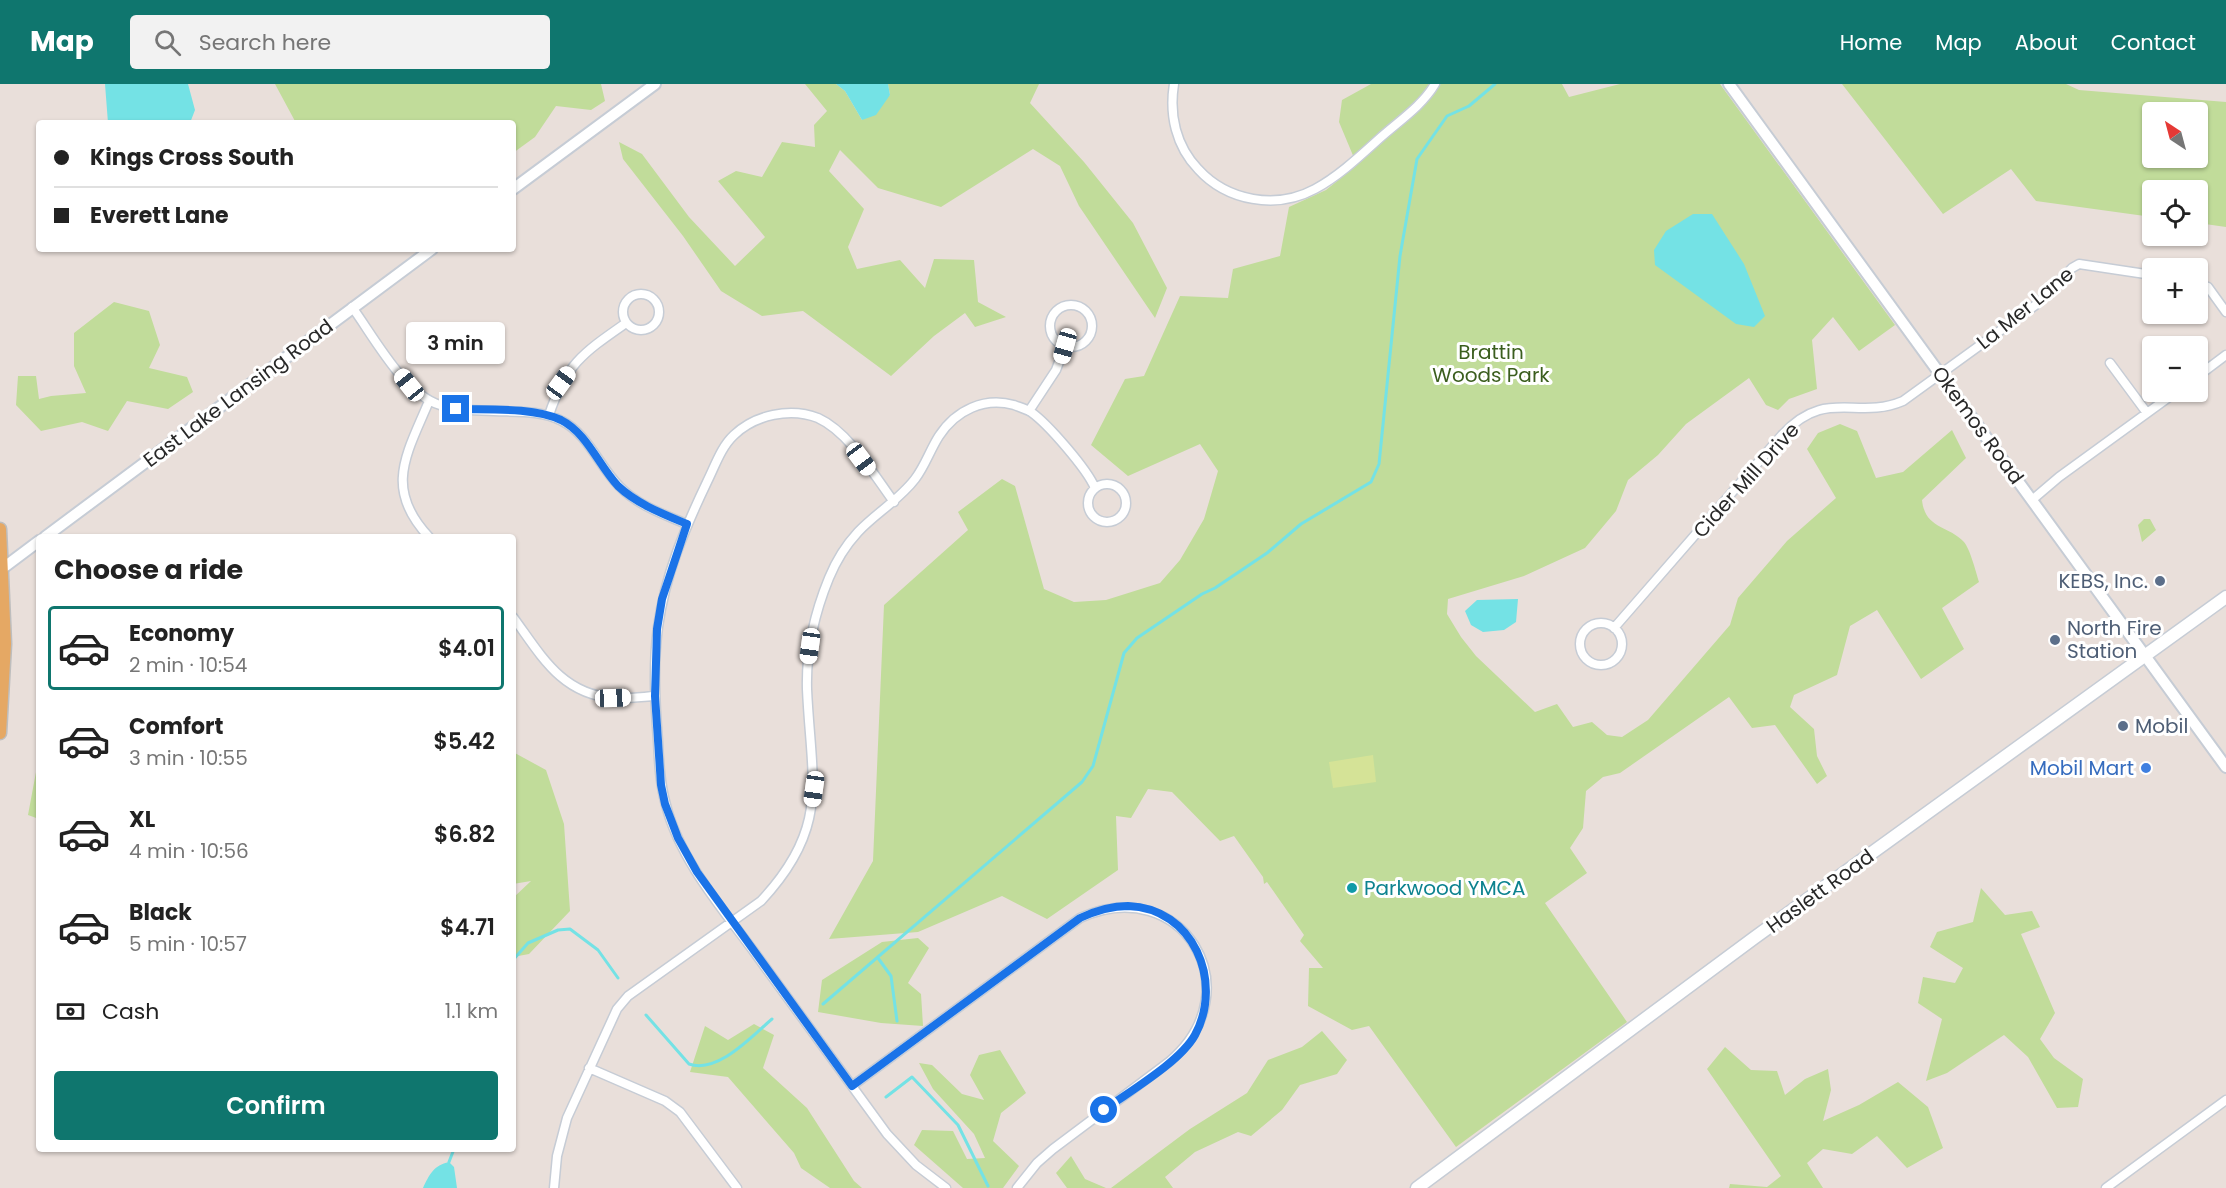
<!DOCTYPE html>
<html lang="en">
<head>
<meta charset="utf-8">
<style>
	:root { --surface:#fff; --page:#f2f2f2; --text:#222; --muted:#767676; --line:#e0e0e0; --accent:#0f766e }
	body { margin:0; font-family:Poppins,sans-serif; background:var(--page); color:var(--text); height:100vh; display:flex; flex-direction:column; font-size:22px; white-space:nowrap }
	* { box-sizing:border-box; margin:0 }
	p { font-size:20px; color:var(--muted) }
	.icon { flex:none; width:33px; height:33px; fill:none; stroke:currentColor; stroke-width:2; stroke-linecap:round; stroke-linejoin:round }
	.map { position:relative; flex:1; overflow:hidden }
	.side { position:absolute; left:36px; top:450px; width:480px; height:618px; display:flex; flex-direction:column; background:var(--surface); border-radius:6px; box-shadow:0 2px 4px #0004 }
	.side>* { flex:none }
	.hud { position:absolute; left:36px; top:36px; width:480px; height:132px; border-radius:6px; box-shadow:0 2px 4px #0004; display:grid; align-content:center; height:132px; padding:0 18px; background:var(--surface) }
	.needle { width:39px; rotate:324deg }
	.fabs { position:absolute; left:2142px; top:18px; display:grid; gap:12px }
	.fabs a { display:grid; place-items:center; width:66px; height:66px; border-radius:6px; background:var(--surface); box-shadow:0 2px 4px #0004; font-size:30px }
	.end { position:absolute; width:27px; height:27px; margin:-14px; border:8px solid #1a73e8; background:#fff; box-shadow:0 0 0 3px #fff }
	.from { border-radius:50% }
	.bubble { position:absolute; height:42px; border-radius:6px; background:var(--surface); box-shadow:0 2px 4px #0004; font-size:20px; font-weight:600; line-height:42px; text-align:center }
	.car { position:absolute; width:18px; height:36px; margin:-18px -9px; border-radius:8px; box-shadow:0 0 4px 2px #0007; background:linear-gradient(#fff 24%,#345 0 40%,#fff 0 76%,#345 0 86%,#fff 0) }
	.hud b { display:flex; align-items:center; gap:21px; height:57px; font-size:22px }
	.hud b+b { border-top:2px solid var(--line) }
	.hud i { width:15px; height:15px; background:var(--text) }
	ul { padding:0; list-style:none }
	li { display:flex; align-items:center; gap:18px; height:84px; margin:0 12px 9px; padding:0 6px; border:3px solid transparent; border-radius:6px }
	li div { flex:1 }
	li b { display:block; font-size:22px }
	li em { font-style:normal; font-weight:600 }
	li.on { border-color:var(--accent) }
	li>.icon { width:54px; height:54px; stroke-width:1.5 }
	h2 { padding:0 18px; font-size:27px; line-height:72px }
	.pay { display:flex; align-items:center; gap:15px; height:66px; padding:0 18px; font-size:22px }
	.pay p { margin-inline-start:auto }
	.primary-button { display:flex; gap:12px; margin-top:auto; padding:12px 18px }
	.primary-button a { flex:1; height:69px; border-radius:6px; background:var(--accent); color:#fff; font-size:24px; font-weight:600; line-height:69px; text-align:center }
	header { display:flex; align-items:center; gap:36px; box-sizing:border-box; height:84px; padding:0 30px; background:var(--accent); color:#fff }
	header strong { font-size:28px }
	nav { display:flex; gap:33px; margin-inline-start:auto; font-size:21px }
	.search { width:420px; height:54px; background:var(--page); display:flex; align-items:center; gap:15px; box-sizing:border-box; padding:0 21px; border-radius:6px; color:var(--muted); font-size:22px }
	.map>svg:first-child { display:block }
</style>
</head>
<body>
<header>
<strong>Map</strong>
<div class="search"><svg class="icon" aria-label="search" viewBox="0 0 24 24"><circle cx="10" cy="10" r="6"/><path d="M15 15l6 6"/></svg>Search here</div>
<nav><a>Home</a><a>Map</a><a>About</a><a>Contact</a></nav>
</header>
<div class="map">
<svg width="2226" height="1104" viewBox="0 0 2226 1104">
	<rect width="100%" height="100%" fill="#e9dfda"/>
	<path fill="#c1dc9a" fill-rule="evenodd" d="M275 0H601L605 17 591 26 556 22 535 53 513 69V39H296Z
		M805 0H836L845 7 862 36 890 11 888 0H1039L1030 19 1084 78 1133 139 1167 204 1155 234 1079 122 1060 82 1033 65 941 123 878 104 840 66 829 87 864 125 848 163 857 185 900 176 925 204 934 175 974 176 978 218 1006 233 975 243 965 229 934 252 891 292 803 227 762 232 721 207 683 152 623 75 619 58 642 70 689 133 735 182 765 153 718 97 736 87 762 93 782 58 815 63 814 41 827 27Z
		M1371 0H1562L1569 13 1620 0H1720L1895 241 1859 267 1833 233 1812 256 1817 305 1789 315 1778 326 1766 321 1749 294 1686 340 1658 371 1628 396 1616 427 1585 464 1524 492 1448 515 1447 530 1461 553 1476 572 1535 628 1557 620 1573 643 1592 638 1607 651 1622 653 1648 636 1730 541 1738 514 1787 457 1836 414 1807 365 1818 349 1840 340 1857 347 1876 394 1903 388 1952 346 1966 374 1922 416C1925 445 1948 441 1964 458 1970 465 1976 488 1979 498L1942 524 1964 565 1921 595 1877 526 1850 542 1837 591 1794 611 1790 623 1814 645 1817 672 1827 692 1817 700 1775 641 1752 644 1729 613 1620 689 1603 693 1586 707 1583 744 1570 764 1587 789 1545 819 1627 938 1456 1063 1369 942 1352 946 1308 922 1309 884H1323L1300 857 1304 851 1267 798 1264 800 1263 793 1234 752 1220 757 1172 708 1148 705 1131 734 1116 732 1118 786 1047 835 1002 812 918 848 829 855 873 777 884 521 968 446 958 428 1002 395 1015 402 1044 505 1074 518 1106 516 1160 499 1180 476 1204 435 1218 387 1200 360 1128 392 1091 361 1125 295 1144 292 1180 212 1228 214 1233 185 1280 172 1289 123 1326 106 1357 81 1339 38 1342 16Z
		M1842 0H2066L2079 6 2226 18V143L2198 139V106H2152V133L2036 117 2011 85 1943 130ZM2152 28H2198V74H2152Z
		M114 218 149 227 160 261 149 284 187 293 193 308 168 325 127 317 108 347 82 338 41 347 16 321 18 292H36L39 315 51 312 86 309 74 282V249Z
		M2144 435H2150L2156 446 2142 458 2138 441Z
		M513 668 546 686 564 740 570 827 529 870 513 873V814L531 797 513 800Z
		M39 672V735L28 731Z
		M1981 804 2005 831 2032 827 2040 843 2021 850 2055 929 2040 955 2054 974 2083 995 2078 1023 2057 1024 2028 973 2004 951 1947 989 1926 997 1942 935 1918 919 1923 893 1955 899 1963 884 1930 863 1937 848 1973 838Z
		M918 854 929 864 908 899 921 910 923 942 881 939 818 928 822 896 882 858Z
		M754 940 774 951 763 984 807 1024 854 1097 862 1104H830L801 1084 794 1069 728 993 690 988 705 942 728 956Z
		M1322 947 1347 976 1337 990 1300 1001 1282 1026 1251 1052 1238 1048 1195 1068 1165 1093 1173 1104H1111L1190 1045 1247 1009 1268 976 1302 963Z
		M1725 963 1751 986 1777 987 1785 1011 1805 995 1828 985 1831 1006 1823 1037 1859 1021 1898 998 1928 1023 1943 1064 1907 1084 1877 1052 1852 1070 1823 1065 1807 1079 1823 1104H1729L1730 1100 1767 1103 1781 1092 1707 985Z
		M1000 966 1026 1009 1001 1029 993 1057 1019 1082 1003 1104H963L914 1061 922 1046 953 1047 967 1075 985 1074 974 1050 933 1005 919 979 932 981 962 1010 984 1016 970 991 979 971Z
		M1071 1072 1085 1095 1106 1104H1067L1056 1089Z"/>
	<path fill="#d5e397" d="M1373 671 1376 698 1333 704 1329 678Z"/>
	<path fill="#74e2e5" d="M105 0H188L195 26 190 39H108Z
		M836 0H888L890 11 876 31 862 36 845 7Z
		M1693 130H1712L1744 180 1765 232 1754 243 1736 240 1655 181 1654 166 1666 147Z
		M1518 515 1516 538 1504 546 1483 548 1471 541 1465 527 1477 516Z
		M449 1078 454 1083 457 1104H423C429 1091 434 1081 449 1078Z"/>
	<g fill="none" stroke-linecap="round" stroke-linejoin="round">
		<path stroke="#74e2e5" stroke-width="3" d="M878 874 891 892 897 937
			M513 876 528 859 558 846 570 845 598 866 618 894
			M823 920 1082 698 1093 682 1124 569 1137 554 1202 510 1215 504 1267 469 1301 440 1371 398 1379 380 1400 172 1417 75 1447 32 1469 22 1495 0
			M646 931 689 980C718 990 752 952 772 935
			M886 1013 912 993 958 1041 988 1102
			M449 1078 454 1065"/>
		<g stroke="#c6ccd5" stroke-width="11">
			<path id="minor" d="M1174 0C1169 31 1176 62 1198 85 1227 117 1276 126 1315 105 1339 92 1360 72 1380 54 1399 37 1422 22 1435 0
				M2198 199 2208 203 2226 228
				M623 228a18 18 0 1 1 36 0a18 18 0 1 1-36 0Z
				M1050 242a21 21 0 1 1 42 0a21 21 0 1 1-42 0Z
				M352 223C374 253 404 310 440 321 457 327 476 326 494 327 516 328 542 326 562 337 588 350 599 382 619 402 637 421 663 430 686 440
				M2110 279 2147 329
				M2198 292 2226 271
				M1029 327 1056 286 1065 262
				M549 331C566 280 583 269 626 239
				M1088 419a19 19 0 1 1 38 0a19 19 0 1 1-38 0Z
				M2032 416 2059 393 2176 308
				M894 418C874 391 849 348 818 334 790 323 755 331 734 351 721 363 715 382 707 398 685 444 665 491 658 543 653 581 655 619 658 657 659 678 660 700 666 721 680 776 722 824 755 869 799 929 843 989 887 1050L916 1081 946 1104
				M429 453C383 404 407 370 429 317
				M513 533C541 571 561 610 613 614 627 615 641 613 655 612
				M1580 560a21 21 0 1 1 42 0a21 21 0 1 1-42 0Z
				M1614 544 1782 351C1826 303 1856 337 1903 317L2037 220 2072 184 2079 180 2152 191
				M589 984 665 1017 680 1028 737 1104
				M852 1002 1080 834C1182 788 1254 906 1169 978L1053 1065 1037 1079 1017 1104
				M554 1104 557 1072 567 1034 617 925 628 912 761 817C831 742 811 697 807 605 806 567 815 528 829 494 836 477 846 461 858 448 876 429 899 416 915 395 925 382 930 366 939 352 956 326 984 313 1014 321 1019 323 1026 325 1031 328 1048 340 1087 385 1095 404
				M2106 1104 2226 1016"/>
		</g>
		<g stroke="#c6ccd5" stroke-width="14">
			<path id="tertiary" d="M1729 0 2226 683
				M513 105 655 0
				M45 453 432 165
				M3 484 39 457"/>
		</g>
		<g stroke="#c6ccd5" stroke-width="15">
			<path id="secondary" d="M1417 1104 1754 854 2226 513"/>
		</g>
		<g stroke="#bebebe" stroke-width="15">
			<path id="primary" d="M0 445 5 560 0 649"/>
		</g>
		<use href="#minor" stroke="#fff" stroke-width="8"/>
		<use href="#tertiary" stroke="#fff" stroke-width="10"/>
		<use href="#secondary" stroke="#fff" stroke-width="12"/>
		<use href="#primary" stroke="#e5a864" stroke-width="12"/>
	</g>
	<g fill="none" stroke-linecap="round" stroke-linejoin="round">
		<path stroke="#1a73e8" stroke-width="8" d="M456 325C487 326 533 323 561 336 587 349 599 382 618 402 637 420 663 430 687 440L662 515 657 545 655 612 661 701 665 720 678 754 697 788 852 1002 1080 834C1095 827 1110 822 1128 822 1193 824 1224 897 1195 951 1180 978 1130 1007 1104 1026"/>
	</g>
	<g fill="#5c6f8a" stroke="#fff" stroke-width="2">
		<circle cx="2160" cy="497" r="6"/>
		<circle cx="2055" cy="556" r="6"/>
		<circle cx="2123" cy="642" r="6"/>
	</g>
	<circle fill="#3f7fe0" stroke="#fff" stroke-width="2" cx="2146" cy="684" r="6"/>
	<circle fill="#0f9aa8" stroke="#fff" stroke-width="2" cx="1352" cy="804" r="6"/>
	<g text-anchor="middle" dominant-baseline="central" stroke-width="6" stroke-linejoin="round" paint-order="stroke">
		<g font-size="20" fill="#282828" stroke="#fff">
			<text transform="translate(2025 224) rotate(-39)">La Mer Lane</text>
			<text transform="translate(238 309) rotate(-37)">East Lake Lansing Road</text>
			<text transform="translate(1978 341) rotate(54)">Okemos Road</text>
			<text transform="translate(1746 396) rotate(-48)">Cider Mill Drive</text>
			<text transform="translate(1820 807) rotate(-36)">Haslett Road</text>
		</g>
		<g font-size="20" fill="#3b5e1e" stroke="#fff">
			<text x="1491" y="268">Brattin<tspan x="1491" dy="23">Woods Park</tspan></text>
		</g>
		<g font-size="20" fill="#4e5e75" stroke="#fff" text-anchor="start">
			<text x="2148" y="497" text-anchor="end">KEBS, Inc.</text>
			<text x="2067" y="544">North Fire<tspan x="2067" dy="23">Station</tspan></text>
			<text x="2135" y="642">Mobil</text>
		</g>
		<g font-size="20" fill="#366cbe" stroke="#fff" text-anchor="end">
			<text x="2134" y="684">Mobil Mart</text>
		</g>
		<g font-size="20" fill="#0d838f" stroke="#fff" text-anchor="start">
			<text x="1364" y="804">Parkwood YMCA</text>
		</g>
	</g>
</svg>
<div class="fabs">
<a><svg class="needle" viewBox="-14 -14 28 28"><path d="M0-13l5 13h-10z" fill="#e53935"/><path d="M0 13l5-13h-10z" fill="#767676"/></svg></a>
<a><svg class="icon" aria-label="locate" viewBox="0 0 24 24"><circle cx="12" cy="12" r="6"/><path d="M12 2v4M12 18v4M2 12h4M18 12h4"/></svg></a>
<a>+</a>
<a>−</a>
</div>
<i class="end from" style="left:1104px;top:1026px"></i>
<i class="end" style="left:456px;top:325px"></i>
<div class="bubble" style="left:406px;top:238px;width:99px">3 min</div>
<i class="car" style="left:1065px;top:262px;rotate:196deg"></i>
<i class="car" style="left:561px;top:299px;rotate:36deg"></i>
<i class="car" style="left:409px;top:301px;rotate:321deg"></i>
<i class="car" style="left:861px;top:375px;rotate:143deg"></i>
<i class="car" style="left:810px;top:562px;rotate:188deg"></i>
<i class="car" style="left:613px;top:614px;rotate:88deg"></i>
<i class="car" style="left:814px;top:705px;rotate:188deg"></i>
<div class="hud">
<b><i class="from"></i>Kings Cross South</b>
<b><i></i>Everett Lane</b>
</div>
<section class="side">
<h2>Choose a ride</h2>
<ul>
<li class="on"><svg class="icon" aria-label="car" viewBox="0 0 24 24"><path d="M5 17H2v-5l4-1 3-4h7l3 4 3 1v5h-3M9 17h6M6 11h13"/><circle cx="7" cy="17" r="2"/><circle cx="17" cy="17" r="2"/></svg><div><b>Economy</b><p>2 min · 10:54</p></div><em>$4.01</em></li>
<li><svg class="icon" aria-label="car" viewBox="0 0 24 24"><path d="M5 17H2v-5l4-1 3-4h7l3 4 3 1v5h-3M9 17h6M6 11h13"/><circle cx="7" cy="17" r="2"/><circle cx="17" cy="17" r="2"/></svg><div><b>Comfort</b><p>3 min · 10:55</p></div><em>$5.42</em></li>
<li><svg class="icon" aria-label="car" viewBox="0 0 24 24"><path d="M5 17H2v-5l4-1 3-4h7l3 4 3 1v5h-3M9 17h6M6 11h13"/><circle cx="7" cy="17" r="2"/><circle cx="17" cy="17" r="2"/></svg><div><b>XL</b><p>4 min · 10:56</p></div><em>$6.82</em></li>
<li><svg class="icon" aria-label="car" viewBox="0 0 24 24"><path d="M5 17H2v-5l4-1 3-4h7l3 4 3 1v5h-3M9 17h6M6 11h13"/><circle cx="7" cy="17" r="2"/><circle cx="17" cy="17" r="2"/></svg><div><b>Black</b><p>5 min · 10:57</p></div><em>$4.71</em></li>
</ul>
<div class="pay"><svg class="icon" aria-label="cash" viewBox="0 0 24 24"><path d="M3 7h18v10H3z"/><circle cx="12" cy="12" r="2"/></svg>Cash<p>1.1 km</p></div>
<div class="primary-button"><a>Confirm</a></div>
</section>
</div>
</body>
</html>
